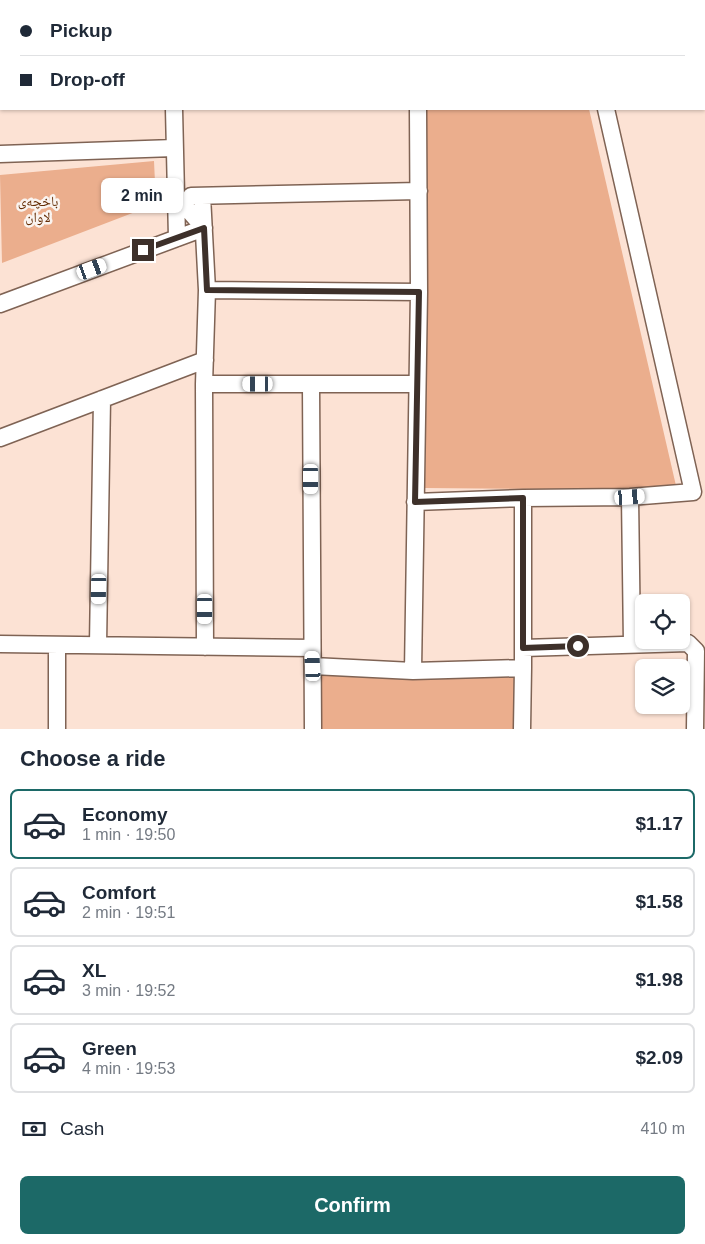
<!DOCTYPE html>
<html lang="en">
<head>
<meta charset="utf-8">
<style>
	:root { --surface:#fff; --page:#f2f2f3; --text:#1f2937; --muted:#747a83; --line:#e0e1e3; --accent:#1c6967 }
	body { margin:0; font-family:Helvetica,"Noto Naskh Arabic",sans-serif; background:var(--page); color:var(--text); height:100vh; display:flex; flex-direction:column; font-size:19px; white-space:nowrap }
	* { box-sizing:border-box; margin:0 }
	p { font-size:16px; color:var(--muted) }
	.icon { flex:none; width:28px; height:28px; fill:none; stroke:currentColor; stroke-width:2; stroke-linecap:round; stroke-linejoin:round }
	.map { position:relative; height:729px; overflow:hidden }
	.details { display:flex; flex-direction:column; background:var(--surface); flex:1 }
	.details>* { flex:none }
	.top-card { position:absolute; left:0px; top:0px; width:705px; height:110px; box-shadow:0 1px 4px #0004; display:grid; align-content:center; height:110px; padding:0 20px; background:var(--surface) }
	.controls { position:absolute; left:635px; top:594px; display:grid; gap:10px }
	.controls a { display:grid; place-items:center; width:55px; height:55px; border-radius:8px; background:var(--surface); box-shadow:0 1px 4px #0004; font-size:25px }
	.end { position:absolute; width:22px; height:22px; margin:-11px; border:6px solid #3d302a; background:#fff; box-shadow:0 0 0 2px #fff }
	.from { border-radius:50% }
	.bubble { position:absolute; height:35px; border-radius:8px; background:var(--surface); box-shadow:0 1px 4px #0004; font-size:16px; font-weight:700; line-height:35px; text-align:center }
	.car { position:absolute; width:15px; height:30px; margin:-15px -8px; border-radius:6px; box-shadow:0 0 4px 1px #0007; background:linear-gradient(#fff 24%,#345 0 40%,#fff 0 76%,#345 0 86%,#fff 0) }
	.top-card b { display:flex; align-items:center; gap:18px; height:48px; font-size:19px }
	.top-card b+b { border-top:1px solid var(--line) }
	.top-card i { width:12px; height:12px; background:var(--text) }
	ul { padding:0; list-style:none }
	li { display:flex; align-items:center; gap:15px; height:70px; margin:0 10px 8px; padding:0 10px; border:2px solid var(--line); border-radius:8px }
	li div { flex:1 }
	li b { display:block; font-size:19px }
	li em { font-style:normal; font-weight:700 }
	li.active { border-color:var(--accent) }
	li>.icon { width:45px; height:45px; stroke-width:1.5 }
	h2 { padding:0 20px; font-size:22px; line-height:60px }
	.pay { display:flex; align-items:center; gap:12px; height:55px; padding:0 20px; font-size:19px }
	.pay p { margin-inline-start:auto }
	.action { display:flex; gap:10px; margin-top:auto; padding:10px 20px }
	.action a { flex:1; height:58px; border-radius:8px; background:var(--accent); color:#fff; font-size:20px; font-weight:700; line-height:58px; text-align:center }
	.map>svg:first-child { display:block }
</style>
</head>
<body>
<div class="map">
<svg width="705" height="729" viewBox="0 0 705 729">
	<rect width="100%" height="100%" fill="#fce2d4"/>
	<path fill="#ebae8d" d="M427 109H589L677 490 425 488Z
		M154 161 156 204 2 263 0 175Z
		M318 672H514V729H319Z"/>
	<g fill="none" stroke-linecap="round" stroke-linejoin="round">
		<g stroke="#7f6354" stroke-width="10">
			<path id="lane" d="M684 0V1
				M704 71 705 76"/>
		</g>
		<g stroke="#7f6354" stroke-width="19">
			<path id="street" d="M311 0V1
				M589 0V1
				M176 1V0
				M0 39H1
				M174 109 177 238
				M0 154 174 148
				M191 196 419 191
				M202 196 207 290 204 384 205 647
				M207 290 419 292
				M0 304 204 228 176 196
				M204 384H416
				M311 385 313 729
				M0 438 205 360
				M630 497 632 644
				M523 498 630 497 693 492 606 109
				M415 502 523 498V668
				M0 644 312 648
				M98 645 102 399
				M523 648 688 643 696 651 695 729
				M313 666 413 671 419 292 418 109
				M413 671 523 668 522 729
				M57 729V645"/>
		</g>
		<use href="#lane" stroke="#fff" stroke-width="8"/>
		<use href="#street" stroke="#fff" stroke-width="16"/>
	</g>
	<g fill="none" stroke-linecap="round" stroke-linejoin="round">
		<path stroke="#3d302a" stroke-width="6" d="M143 250 204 228 207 290 419 292 415 502 523 498V648L578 646"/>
	</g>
	<g text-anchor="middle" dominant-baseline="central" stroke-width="5" stroke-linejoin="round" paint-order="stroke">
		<g font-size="14" fill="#642c04" stroke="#faf4f0">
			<text x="38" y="201">باخچەی<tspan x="38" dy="16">لاوان</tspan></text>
		</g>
	</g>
</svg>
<div class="controls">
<a><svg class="icon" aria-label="locate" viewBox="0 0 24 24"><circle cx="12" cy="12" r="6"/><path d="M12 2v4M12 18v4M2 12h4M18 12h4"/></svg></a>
<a><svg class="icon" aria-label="layers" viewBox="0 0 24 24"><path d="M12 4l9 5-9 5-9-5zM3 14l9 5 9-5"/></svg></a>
</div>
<i class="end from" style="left:578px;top:646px"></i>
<i class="end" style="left:143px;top:250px"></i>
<div class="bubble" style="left:101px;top:178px;width:82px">2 min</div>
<i class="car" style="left:92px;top:269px;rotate:70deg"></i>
<i class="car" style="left:258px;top:384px;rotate:270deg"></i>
<i class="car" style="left:311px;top:479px;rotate:180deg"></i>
<i class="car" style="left:630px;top:497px;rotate:86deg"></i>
<i class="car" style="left:99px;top:589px;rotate:181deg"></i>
<i class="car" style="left:205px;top:609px;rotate:180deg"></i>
<i class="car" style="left:313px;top:666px;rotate:357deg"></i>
<div class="top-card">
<b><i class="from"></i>Pickup</b>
<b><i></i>Drop-off</b>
</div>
</div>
<section class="details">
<h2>Choose a ride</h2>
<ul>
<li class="active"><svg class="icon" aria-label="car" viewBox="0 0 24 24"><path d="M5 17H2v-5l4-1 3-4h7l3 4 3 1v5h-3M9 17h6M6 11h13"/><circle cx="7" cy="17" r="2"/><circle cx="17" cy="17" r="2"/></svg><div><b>Economy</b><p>1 min · 19:50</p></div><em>$1.17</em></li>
<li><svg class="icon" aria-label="car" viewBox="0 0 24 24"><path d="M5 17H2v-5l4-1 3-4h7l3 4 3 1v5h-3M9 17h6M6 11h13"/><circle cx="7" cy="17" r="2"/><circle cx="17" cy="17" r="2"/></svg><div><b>Comfort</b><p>2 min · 19:51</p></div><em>$1.58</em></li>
<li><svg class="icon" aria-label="car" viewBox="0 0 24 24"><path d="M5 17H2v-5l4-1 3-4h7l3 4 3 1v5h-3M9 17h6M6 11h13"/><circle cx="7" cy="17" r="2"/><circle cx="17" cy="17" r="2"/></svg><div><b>XL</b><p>3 min · 19:52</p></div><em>$1.98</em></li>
<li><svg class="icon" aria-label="car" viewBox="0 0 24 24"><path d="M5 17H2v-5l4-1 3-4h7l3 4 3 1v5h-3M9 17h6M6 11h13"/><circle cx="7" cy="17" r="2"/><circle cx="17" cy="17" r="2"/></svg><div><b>Green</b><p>4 min · 19:53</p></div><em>$2.09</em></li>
</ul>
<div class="pay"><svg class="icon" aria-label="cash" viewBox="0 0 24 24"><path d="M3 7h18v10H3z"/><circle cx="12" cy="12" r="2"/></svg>Cash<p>410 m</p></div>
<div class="action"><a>Confirm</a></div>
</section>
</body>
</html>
